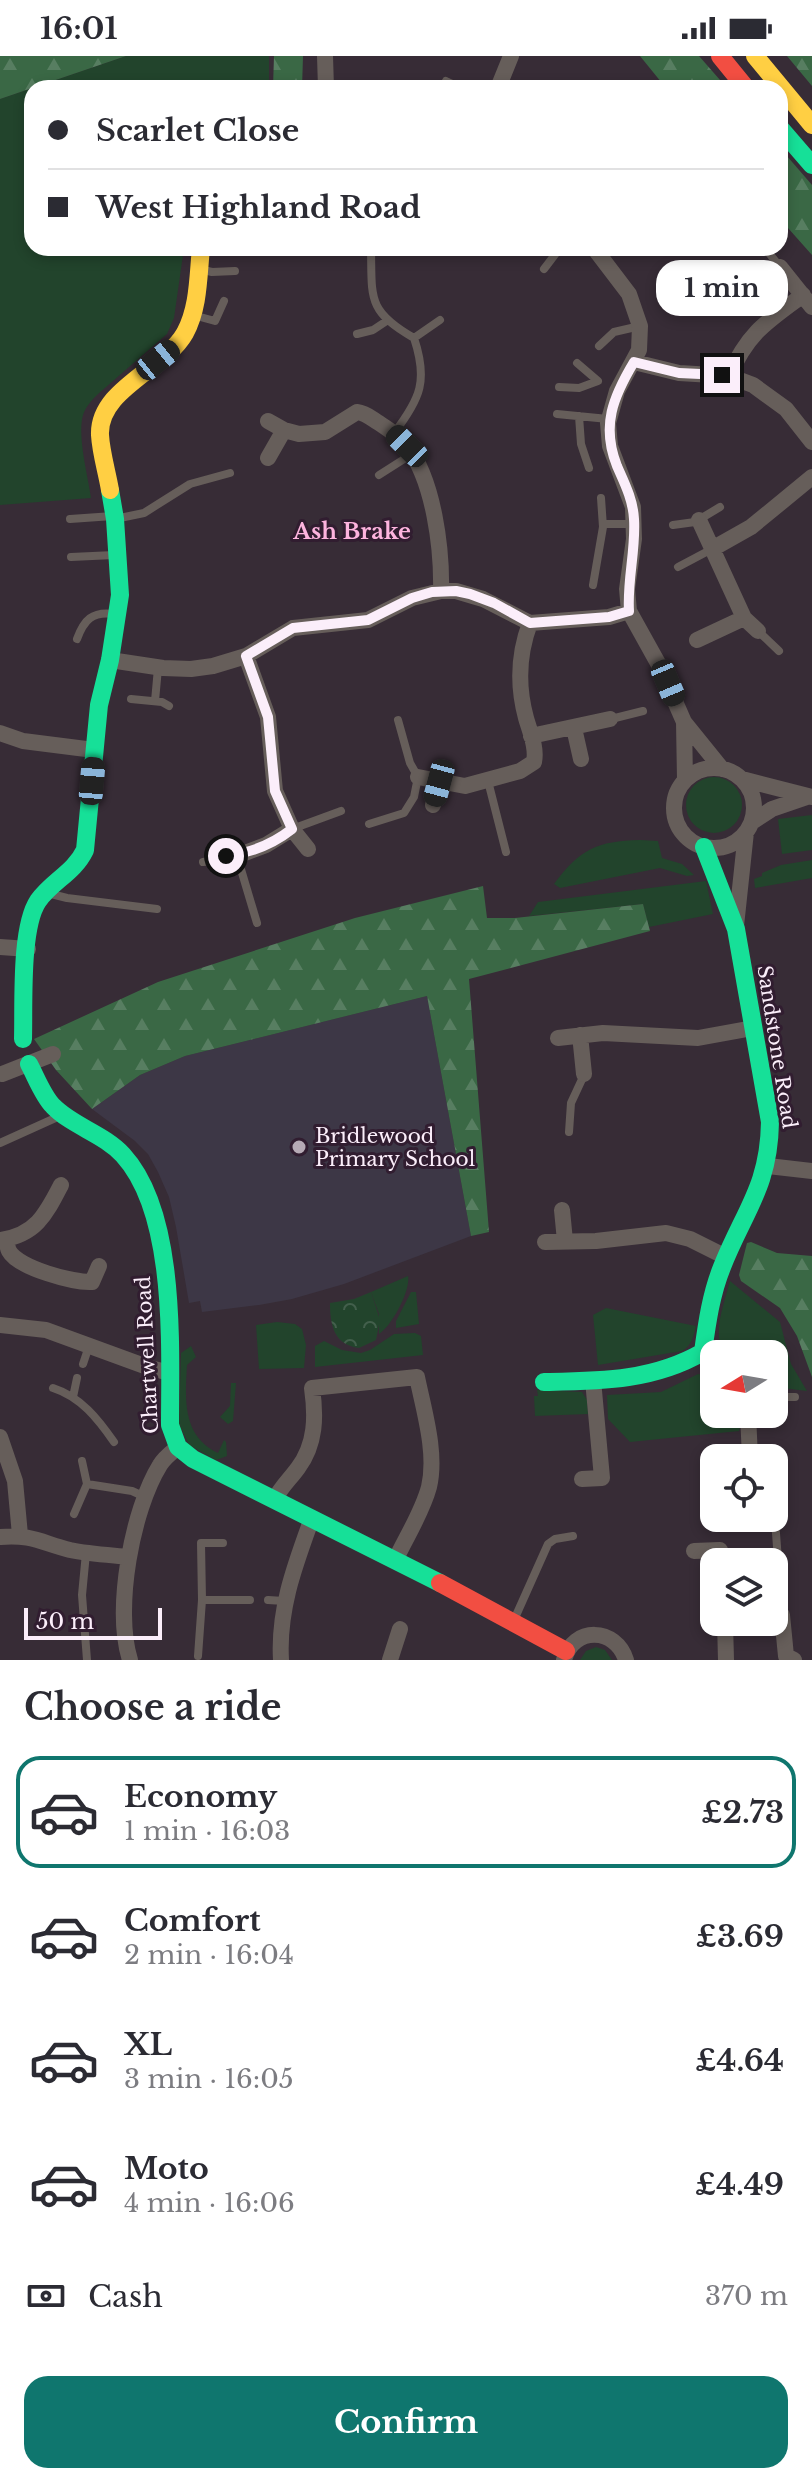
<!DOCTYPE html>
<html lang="en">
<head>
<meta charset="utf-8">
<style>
	:root { --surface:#fff; --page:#f7f7f7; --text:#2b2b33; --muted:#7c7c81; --line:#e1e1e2; --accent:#0f766e }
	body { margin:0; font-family:"Libre Baskerville",serif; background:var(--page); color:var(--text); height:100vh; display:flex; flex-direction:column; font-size:30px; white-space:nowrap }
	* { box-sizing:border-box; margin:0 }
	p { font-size:26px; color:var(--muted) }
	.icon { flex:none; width:44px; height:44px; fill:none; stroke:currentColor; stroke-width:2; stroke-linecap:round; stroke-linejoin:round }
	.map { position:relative; height:1604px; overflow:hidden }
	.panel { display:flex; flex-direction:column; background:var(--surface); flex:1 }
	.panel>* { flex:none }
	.guide { position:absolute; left:24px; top:24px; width:764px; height:176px; border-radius:24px; box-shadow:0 4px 12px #0003; display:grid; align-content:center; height:176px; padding:0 24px; background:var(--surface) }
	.needle { width:52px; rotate:259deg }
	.buttons { position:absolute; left:700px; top:1284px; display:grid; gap:16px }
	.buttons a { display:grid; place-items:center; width:88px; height:88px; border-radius:16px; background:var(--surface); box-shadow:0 4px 12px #0003; font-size:40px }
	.scale { position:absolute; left:24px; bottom:20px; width:138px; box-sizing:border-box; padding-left:8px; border:4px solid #fbeefa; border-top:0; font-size:22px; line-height:28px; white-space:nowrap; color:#fbeefa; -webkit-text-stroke:6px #311d30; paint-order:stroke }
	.end { position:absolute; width:36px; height:36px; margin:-18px; border:10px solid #fbeefa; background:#111; box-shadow:0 0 0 4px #111 }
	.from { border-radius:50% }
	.bubble { position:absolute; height:56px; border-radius:24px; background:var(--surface); box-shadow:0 4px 12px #0003; font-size:26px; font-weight:700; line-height:56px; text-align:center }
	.car { position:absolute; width:24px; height:48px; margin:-24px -12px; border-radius:10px; box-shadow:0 0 6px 2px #0007; background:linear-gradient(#222 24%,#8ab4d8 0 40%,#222 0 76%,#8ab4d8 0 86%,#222 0) }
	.guide b { display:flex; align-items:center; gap:28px; height:76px; font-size:30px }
	.guide b+b { border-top:2px solid var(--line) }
	.guide i { width:20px; height:20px; background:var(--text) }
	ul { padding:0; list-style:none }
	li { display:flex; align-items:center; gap:24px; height:112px; margin:0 16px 12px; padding:0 8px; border:4px solid transparent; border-radius:24px }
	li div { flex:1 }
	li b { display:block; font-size:30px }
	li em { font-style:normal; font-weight:700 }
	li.on { border-color:var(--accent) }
	li>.icon { width:72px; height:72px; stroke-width:1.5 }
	h2 { padding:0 24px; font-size:36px; line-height:96px }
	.pay { display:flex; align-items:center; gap:20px; height:88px; padding:0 24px; font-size:30px }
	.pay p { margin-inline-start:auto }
	.action { display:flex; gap:16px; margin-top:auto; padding:16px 24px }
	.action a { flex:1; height:92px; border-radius:24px; background:var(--accent); color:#fff; font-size:32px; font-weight:700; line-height:92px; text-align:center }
	.status { display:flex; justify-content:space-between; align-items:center; height:56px; padding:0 40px; background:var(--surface); direction:ltr }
	.status svg { height:22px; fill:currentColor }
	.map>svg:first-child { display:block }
</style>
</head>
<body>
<div class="status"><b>16:01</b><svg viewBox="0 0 49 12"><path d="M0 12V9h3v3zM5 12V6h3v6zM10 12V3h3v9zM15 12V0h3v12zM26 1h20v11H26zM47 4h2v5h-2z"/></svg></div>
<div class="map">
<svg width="812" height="1604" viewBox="0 0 812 1604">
	<defs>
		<pattern id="forest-firs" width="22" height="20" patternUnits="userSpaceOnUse" patternTransform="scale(2)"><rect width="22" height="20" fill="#3a6845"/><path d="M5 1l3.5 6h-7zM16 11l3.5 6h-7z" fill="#577e61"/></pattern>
		<pattern id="park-crowns" width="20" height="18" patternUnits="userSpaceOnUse" patternTransform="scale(2)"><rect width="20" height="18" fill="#22442c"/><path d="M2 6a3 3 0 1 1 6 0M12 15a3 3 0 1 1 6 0" fill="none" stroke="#435f4c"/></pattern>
	</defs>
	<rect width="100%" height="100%" fill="#372c36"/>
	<path fill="#3d3746" d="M427 940 471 1180 344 1228 292 1243 259 1249 202 1256 200 1245 189 1247 176 1171 169 1141 158 1116 148 1098 135 1085 92 1053 140 1019 185 1000Z"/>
	<path fill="#22442c" d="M126 0H269V32H32V192H184L174 262 167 278 98 338C92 344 86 350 83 359 77 380 88 420 91 442L0 449V43Z
		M686 749a28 28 0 1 1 56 0a28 28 0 1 1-56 0Z
		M812 759V794L782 798 778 763Z
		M640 784 658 785 662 802 682 808 694 819 687 820 660 812 560 832 554 828C580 793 597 785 640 784Z
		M812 804V822L755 832 754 823 762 820V817L781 809Z
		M706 825 713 858 649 871 643 848 529 860 538 846Z
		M408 1220C411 1234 392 1270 379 1278V1258L371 1236Z
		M730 1225 780 1266 791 1308 807 1335 774 1331V1298H726C710 1281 725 1245 730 1225Z
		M411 1236H416L419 1268 396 1272V1265Z
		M606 1252 696 1270C693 1282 692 1289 682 1295L598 1309 593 1259Z
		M277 1266 295 1268 302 1273 306 1289 304 1312 259 1313 256 1269Z
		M415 1277 421 1280 423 1299 315 1311V1290L324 1285 342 1294 361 1297 370 1294 394 1278Z
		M191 1290 196 1301 187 1309C185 1343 182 1380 218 1397L224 1384 226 1386 227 1400 216 1404 189 1389 179 1368 181 1297Z
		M698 1318 714 1321V1358H739L741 1367 739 1375 630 1386 608 1363 607 1339 661 1336Z
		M231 1327H236L233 1365 228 1368 220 1361 230 1350Z
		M537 1334 582 1336 587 1344 588 1358 535 1360 534 1340H538Z
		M596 1591 605 1594 612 1604H580L586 1595Z"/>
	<path fill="url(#forest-firs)" d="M0 0H126L0 43Z
		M274 0H303L302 32H273Z
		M640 0H699L727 32H666Z
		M787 0H812V30Z
		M780 92 812 129V199L780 163Z
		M483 830 487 862H515L643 848 650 875 469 923 489 1176 471 1180 427 940 185 1000 140 1019 92 1053 56 1014 34 983 158 926 355 862Z
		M751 1186 777 1197 812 1200V1321L797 1280 780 1252 741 1225 739 1219 747 1187Z"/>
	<path fill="url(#park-crowns)" d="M371 1236 380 1264 376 1284 359 1292C334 1289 330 1269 330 1247L354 1243Z"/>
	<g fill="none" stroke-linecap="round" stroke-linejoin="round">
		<path stroke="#665e5a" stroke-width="8" d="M446 25 461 32
			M765 192 780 211
			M371 193C372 242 367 255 414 282 428 324 421 342 394 377
			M199 213 212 216 235 215
			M544 213 560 192
			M193 259 215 265 224 245
			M357 278 373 274 388 264
			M414 282 440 264
			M599 290 614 276 640 270
			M559 331 579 332 598 325 577 307
			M557 358 608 363
			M579 360 581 388 589 412
			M379 419 412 398
			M70 463 113 460
			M115 463 144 457 190 428 230 417
			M603 468H633
			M673 469 695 466 720 451
			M71 501 114 499
			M678 511 712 493
			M593 529 603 471 601 442
			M758 575 779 595
			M77 583C84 564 92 555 114 558
			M131 643 162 646 169 650
			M155 645 158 612
			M611 663 643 655
			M488 725 506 796
			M369 768 404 757 414 741 418 721 410 707 398 664
			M292 773 341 755
			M203 806 237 800 257 867
			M51 838 67 842 157 853
			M569 1076 571 1047 584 1019
			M0 1087 62 1059
			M83 1308 89 1290
			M53 1332C81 1341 98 1363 114 1386
			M73 1341 77 1322
			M774 1341H795
			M87 1428 132 1435 145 1441
			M74 1458 87 1428 82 1405
			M775 1464 782 1558
			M86 1497 82 1539 87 1604
			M202 1544 201 1487H223
			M268 1544 284 1545
			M514 1564 548 1488 555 1483 573 1480
			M198 1600 202 1544H250"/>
		<path stroke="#665e5a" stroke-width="16" d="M325 0 326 32
			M498 32 511 0
			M594 192 629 238 640 270 639 294 617 335 608 367 610 390 633 451 634 483 627 533 629 555 659 609 684 666 722 713
			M780 211 812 251
			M634 306 679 317 729 320 753 329 786 353 812 386
			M729 320C748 277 766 266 803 239
			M268 365 284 374
			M268 402 284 374 299 378 325 376 357 356C366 357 371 362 379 367 389 374 400 380 407 390 434 425 442 493 441 535
			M699 464 744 562 758 575
			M712 493 751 471 812 421
			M697 584 744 562
			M246 600 268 661 275 735 292 773 308 793
			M110 604 163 612 191 613 213 610 246 600 293 572 368 564 412 542 441 535H456L483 543 530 567 609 561 629 555
			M684 666 685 724
			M574 672 581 703
			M0 677 23 685 94 694
			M531 680 610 663
			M674 752a40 40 0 1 1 80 0a40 40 0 1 1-80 0Z
			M418 721 465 730 520 715 534 706C537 692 530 676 526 662 517 629 518 599 530 567
			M742 723 812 741
			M433 749 439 727
			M752 766 772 753 807 741
			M237 800 266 789 292 773
			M736 870 746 776
			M0 891 28 893
			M580 979 584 1018
			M558 982 603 977 698 982 753 972
			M2 1018 53 998
			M768 1110 812 1115
			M562 1154 565 1185
			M7 1183C7 1187 7 1191 9 1195 18 1212 74 1227 92 1226L99 1210
			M0 1184C36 1179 46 1158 61 1129
			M545 1186 596 1185 666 1177 690 1183 726 1201
			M0 1269 46 1274 150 1312 170 1317
			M748 1358 750 1402
			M0 1381 15 1425 20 1479
			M582 1423 602 1422 593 1324
			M275 1443C281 1431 290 1423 298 1412 316 1388 316 1360 312 1332L417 1321C424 1355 437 1397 429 1431 422 1457 406 1481 395 1505
			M0 1481C31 1478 42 1487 70 1494 89 1498 109 1499 129 1501
			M694 1495 720 1494V1506
			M782 1559 786 1600 794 1604
			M725 1566 726 1604
			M130 1604C114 1553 132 1454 160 1409 164 1402 172 1396 178 1391
			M281 1604C278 1553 295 1509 312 1462
			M390 1604 400 1573
			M564 1604C573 1570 616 1571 626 1604"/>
		<path stroke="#16e098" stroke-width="18" d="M780 72 812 109
			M23 983C24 949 20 872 38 845 52 825 74 817 85 794L99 649 110 604 120 539 115 463 110 434
			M29 1008C36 1021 43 1040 53 1050 72 1070 104 1078 123 1099 177 1158 170 1292 170 1369L178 1391 193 1403 440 1527
			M544 1326C600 1325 653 1325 703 1296 707 1267 711 1238 722 1211 744 1155 769 1131 770 1066L736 873 704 791"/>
		<path stroke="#ffcf43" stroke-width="18" d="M755 0 812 69
			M110 434C107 416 101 397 100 379 98 333 164 314 185 277 199 251 198 220 201 192"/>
		<path stroke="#f24e42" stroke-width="18" d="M720 0 746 32
			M440 1527 566 1595"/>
	</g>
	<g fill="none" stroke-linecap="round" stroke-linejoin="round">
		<path stroke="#fbeefa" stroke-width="10" d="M226 800C250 797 273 788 292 773L275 735 268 661 246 600 293 572 368 564 412 542 432 536 456 535 470 538 494 547 530 567 609 561 629 555C627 524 636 494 634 463 633 444 625 428 617 410 601 370 613 341 634 306L679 317 722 319"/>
	</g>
	<circle fill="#b6aab5" stroke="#311d30" stroke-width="3" cx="299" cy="1091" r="8"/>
	<g text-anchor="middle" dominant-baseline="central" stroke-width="6" stroke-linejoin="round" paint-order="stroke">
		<g font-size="20" fill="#fbeefa" stroke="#311d30">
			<text transform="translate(777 991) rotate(81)">Sandstone Road</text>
			<text transform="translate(147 1299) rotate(-93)">Chartwell Road</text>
		</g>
		<g font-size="20" fill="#fbeefa" stroke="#311d30" text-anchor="start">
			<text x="315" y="1080">Bridlewood<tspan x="315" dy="23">Primary School</tspan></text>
		</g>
		<g font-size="22" font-weight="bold" fill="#fdb4de" stroke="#311d30">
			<text x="352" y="475">Ash Brake</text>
		</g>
	</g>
</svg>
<div class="buttons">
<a><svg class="needle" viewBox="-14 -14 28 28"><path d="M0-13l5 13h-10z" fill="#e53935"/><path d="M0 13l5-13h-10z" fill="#7c7c81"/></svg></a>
<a><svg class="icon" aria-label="locate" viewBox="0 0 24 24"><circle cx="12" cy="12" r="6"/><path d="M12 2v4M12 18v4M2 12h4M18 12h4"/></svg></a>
<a><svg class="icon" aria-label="layers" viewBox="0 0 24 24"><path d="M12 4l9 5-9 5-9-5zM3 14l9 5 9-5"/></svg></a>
</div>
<div class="scale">50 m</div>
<i class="end from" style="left:226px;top:800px"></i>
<i class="end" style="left:722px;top:319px"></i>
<div class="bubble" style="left:656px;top:204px;width:132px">1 min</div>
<i class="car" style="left:158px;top:304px;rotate:51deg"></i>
<i class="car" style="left:407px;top:390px;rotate:315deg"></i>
<i class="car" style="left:668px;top:627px;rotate:157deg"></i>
<i class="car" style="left:92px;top:725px;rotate:5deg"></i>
<i class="car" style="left:439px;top:727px;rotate:195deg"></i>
<div class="guide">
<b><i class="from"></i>Scarlet Close</b>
<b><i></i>West Highland Road</b>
</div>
</div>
<section class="panel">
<h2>Choose a ride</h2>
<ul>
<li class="on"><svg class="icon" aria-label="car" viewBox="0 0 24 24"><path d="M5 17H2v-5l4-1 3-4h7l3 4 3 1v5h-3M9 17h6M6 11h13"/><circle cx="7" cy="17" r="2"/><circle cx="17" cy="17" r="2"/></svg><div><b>Economy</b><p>1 min · 16:03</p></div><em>£2.73</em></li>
<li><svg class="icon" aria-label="car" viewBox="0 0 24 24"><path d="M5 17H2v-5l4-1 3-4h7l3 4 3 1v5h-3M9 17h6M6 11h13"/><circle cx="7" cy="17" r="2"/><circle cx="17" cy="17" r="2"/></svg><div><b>Comfort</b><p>2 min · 16:04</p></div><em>£3.69</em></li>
<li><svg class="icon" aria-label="car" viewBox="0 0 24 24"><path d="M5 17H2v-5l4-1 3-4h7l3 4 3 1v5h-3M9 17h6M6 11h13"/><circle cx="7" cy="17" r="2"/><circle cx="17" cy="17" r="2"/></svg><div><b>XL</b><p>3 min · 16:05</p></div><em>£4.64</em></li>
<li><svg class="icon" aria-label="car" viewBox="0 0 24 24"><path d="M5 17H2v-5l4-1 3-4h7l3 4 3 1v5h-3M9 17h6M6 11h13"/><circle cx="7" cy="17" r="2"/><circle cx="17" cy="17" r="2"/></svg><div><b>Moto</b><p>4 min · 16:06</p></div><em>£4.49</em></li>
</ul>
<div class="pay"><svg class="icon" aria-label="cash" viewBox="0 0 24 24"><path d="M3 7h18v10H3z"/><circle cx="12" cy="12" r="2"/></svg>Cash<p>370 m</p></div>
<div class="action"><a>Confirm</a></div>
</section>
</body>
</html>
